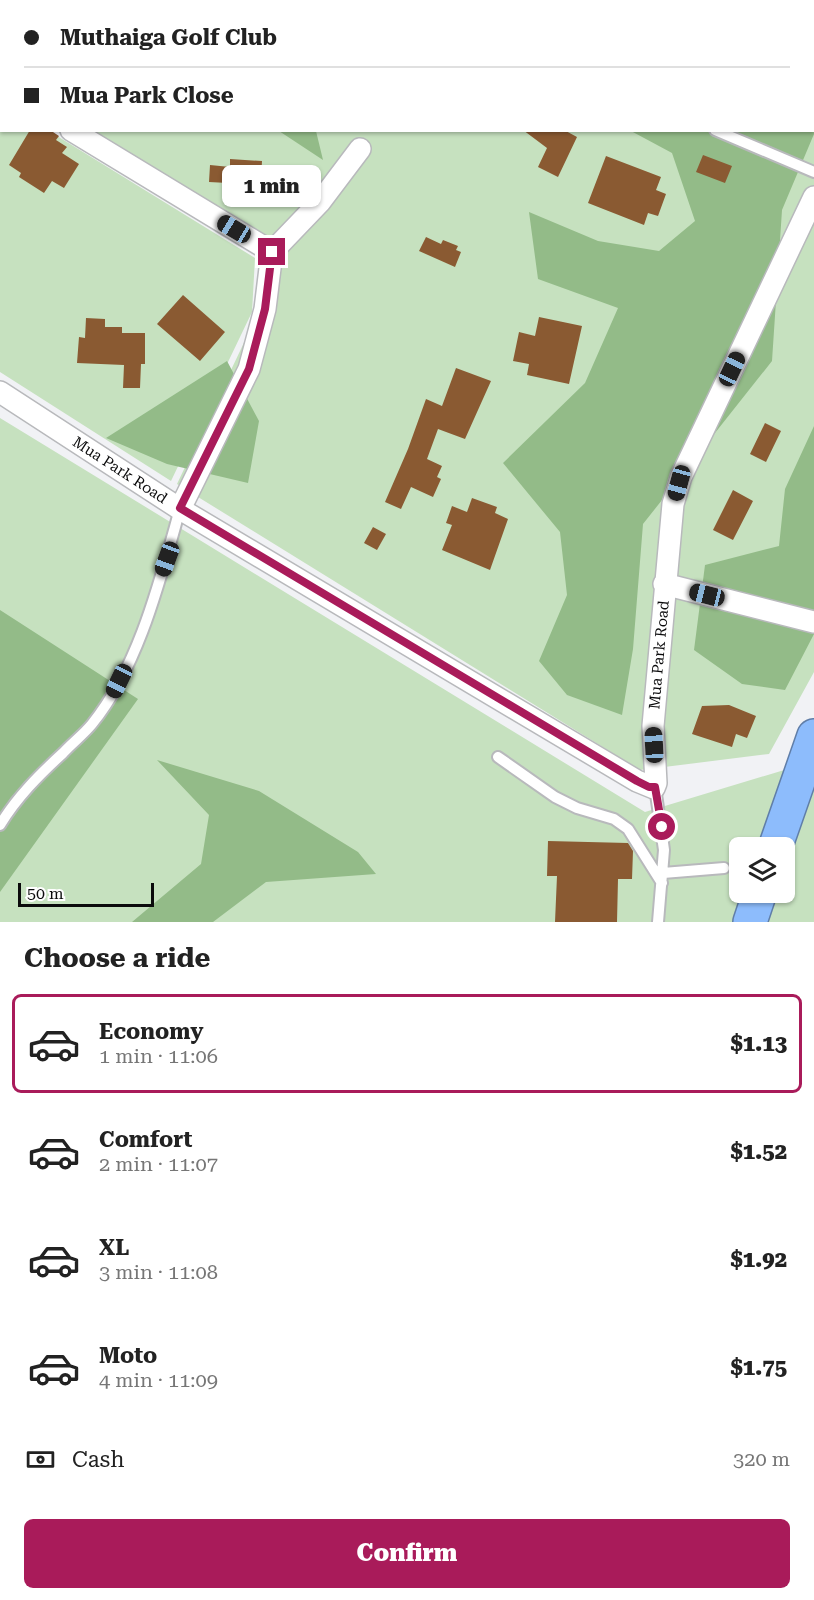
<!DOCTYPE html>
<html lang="en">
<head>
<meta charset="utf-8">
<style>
	:root { --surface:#fff; --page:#f2f2f2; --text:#222; --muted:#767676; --line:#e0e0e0; --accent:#a91b5a }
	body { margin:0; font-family:"Roboto Serif",serif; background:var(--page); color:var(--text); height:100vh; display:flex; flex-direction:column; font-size:22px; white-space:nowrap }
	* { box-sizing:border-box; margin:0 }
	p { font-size:20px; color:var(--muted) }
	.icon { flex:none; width:33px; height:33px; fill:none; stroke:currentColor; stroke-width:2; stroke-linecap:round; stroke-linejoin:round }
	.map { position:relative; height:922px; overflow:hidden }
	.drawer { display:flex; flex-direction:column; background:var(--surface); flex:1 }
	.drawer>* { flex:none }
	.top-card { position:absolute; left:0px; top:0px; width:814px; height:132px; box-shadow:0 2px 4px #0004; display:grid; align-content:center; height:132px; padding:0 24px; background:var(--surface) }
	.controls { position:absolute; left:729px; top:837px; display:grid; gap:12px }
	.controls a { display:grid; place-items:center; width:66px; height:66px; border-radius:9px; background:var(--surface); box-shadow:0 2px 4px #0004; font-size:30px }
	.scale { position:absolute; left:18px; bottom:15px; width:136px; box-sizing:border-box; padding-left:6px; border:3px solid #0b0b0c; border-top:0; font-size:16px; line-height:21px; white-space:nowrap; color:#0b0b0c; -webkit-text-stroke:4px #fff; paint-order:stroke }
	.end { position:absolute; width:27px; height:27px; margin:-14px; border:8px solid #a91b5a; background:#fff; box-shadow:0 0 0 3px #fff }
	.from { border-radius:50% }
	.bubble { position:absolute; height:42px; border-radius:9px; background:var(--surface); box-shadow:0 2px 4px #0004; font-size:20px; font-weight:800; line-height:42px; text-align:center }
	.car { position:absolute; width:18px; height:36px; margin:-18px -9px; border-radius:8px; box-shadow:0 0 4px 2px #0007; background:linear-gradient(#222 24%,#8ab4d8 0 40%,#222 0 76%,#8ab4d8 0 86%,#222 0) }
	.top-card b { display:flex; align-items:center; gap:21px; height:57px; font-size:22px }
	.top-card b+b { border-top:2px solid var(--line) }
	.top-card i { width:15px; height:15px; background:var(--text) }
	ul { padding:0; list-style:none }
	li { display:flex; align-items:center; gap:18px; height:99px; margin:0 12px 9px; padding:0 12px; border:3px solid transparent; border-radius:9px }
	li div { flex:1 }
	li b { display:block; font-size:22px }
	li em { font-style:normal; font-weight:800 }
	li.on { border-color:var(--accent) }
	li>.icon { width:54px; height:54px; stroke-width:1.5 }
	h2 { padding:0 24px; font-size:27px; line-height:72px }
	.pay { display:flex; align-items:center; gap:15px; height:66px; padding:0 24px; font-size:22px }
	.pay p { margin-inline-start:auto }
	.primary-button { display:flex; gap:12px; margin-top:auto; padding:12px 24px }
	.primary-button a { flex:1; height:69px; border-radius:9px; background:var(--accent); color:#fff; font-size:24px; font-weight:800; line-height:69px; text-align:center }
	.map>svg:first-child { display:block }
</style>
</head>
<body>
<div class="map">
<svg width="814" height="922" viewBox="0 0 814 922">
	<rect width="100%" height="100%" fill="#f1f2f5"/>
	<path fill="#c6e1bf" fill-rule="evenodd" d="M0 0H814V672L769 754 640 770 177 484 258 313 261 262 256 252 57 131 813 130V2H2L1 97Z
		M0 100 2 130 49 131 255 258 252 312 171 481 0 372Z
		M0 418 645 812 814 761V922H0ZM740 848H784V892H740Z"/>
	<path fill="#93bb88" d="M0 0H379L2 2 1 20Z
		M813 17 814 134 782 210 772 361 643 524 633 649 622 715 567 695 539 661 567 595 560 532 503 463 585 383 618 308 538 279 529 212 598 241 659 251 695 221 672 153 631 131 813 130Z
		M279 131H316L323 160Z
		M227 361 259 421 248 483 167 464 106 438Z
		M814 426V634L785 690 742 684 694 650 705 565 779 546 785 489Z
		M0 610 138 699 0 892Z
		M157 760 259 791 358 852 376 874 266 882 213 922H132L201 864 209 815Z"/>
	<path fill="#8a5a32" d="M30 130H50L59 136 56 140 67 147 62 153 79 164 64 188 52 181 44 193 19 177 21 173 9 165Z
		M523 130H564L577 137 558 177 538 167 547 148Z
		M703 155 732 166 725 183 696 172Z
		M606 156 661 177 656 190 666 194 658 216 648 213 644 225 588 203Z
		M230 159 262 161 260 197 228 195V183L209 182 210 165 230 167Z
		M426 237 441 244 443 240 458 246 456 250 461 252 455 267 419 251Z
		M183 295 225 332 200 361 157 324Z
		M539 317 582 326 569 384 527 375 529 364 513 361 519 332 535 336Z
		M86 318 105 319V327H122V333H145V364H141L140 388H123L124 365 77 363 79 337 85 338Z
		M456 368 491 381 465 439 438 429 427 459 442 466 437 477 441 479 433 497 411 487 401 509 385 502 408 449 426 399 442 406Z
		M765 423 781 431 766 462 750 454Z
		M733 490 753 501 733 540 713 530Z
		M472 498 497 507 495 513 508 519 490 570 442 550 452 525 446 523 452 506 467 512Z
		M373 527 386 534 377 550 364 543Z
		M729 705 756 716 747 738 736 734 732 747 692 734 702 706Z
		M548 841 628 843 633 851 632 879H618L617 922H555L557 876H547Z"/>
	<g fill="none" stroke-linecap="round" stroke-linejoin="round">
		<g stroke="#b8b9bc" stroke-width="14">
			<path id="lane" d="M813 85H814
				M715 130 814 172
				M498 757 555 797 577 808 614 819 628 829 662 883
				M655 787 664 850 658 922
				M0 825C17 797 39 775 63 753 72 743 84 734 92 724 139 666 160 580 180 509
				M663 873 724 868"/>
		</g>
		<g stroke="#b8b9bc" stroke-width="24">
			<path id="street" d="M0 89H2
				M71 130 272 252
				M0 392 180 509 637 781 654 788 656 783 653 726 673 504 681 477 814 197
				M180 509 249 369 265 309 272 252 320 202 360 149
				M664 584 814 622"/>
		</g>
		<g stroke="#607ea8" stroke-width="36">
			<path id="highway" d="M775 848 814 736
				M750 922 760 892"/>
		</g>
		<use href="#lane" stroke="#fff" stroke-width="10"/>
		<use href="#street" stroke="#fff" stroke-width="21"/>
		<use href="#highway" stroke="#8dbcfc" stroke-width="33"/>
	</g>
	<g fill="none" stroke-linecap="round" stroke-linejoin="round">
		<path stroke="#a91b5a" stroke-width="8" d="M272 252 265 309 249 369 180 508 637 781 649 787H655L662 827"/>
	</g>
	<g text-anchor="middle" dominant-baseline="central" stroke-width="5" stroke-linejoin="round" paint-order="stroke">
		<g font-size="15" fill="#0b0b0c" stroke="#fff">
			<text transform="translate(120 470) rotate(33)">Mua Park Road</text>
			<text transform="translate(659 655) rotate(-85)">Mua Park Road</text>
		</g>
	</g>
</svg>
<div class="controls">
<a><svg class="icon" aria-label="layers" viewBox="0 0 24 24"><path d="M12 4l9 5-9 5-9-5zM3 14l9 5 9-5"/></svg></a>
</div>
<div class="scale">50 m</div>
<i class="end from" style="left:662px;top:827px"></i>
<i class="end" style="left:272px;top:252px"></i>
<div class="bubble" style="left:222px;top:165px;width:99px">1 min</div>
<i class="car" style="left:234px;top:229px;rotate:301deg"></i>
<i class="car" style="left:732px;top:369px;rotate:25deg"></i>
<i class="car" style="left:679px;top:483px;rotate:195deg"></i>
<i class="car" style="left:167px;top:559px;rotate:200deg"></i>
<i class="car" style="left:707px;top:595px;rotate:284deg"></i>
<i class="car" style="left:119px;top:681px;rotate:206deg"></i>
<i class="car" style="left:654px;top:745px;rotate:357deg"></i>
<div class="top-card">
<b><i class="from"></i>Muthaiga Golf Club</b>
<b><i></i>Mua Park Close</b>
</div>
</div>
<section class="drawer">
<h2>Choose a ride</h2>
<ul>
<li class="on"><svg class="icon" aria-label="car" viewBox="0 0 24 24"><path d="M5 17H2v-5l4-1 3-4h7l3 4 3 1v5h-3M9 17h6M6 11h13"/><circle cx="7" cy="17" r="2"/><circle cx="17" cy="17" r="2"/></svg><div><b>Economy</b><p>1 min · 11:06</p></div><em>$1.13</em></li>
<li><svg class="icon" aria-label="car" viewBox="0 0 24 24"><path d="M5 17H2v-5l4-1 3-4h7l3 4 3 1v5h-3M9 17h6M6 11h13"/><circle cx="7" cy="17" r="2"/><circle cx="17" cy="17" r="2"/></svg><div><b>Comfort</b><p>2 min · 11:07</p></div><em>$1.52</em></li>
<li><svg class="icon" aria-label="car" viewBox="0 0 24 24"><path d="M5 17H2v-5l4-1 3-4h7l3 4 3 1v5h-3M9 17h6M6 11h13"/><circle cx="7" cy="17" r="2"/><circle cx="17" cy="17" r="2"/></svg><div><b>XL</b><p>3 min · 11:08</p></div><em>$1.92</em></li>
<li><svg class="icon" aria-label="car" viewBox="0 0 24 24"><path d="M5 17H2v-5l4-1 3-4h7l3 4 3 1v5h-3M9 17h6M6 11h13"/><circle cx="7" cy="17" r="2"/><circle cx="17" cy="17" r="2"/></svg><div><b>Moto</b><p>4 min · 11:09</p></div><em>$1.75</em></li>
</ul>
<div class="pay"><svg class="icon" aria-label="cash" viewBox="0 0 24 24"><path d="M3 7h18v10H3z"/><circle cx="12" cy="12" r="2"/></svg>Cash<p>320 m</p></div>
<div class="primary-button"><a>Confirm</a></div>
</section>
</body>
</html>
